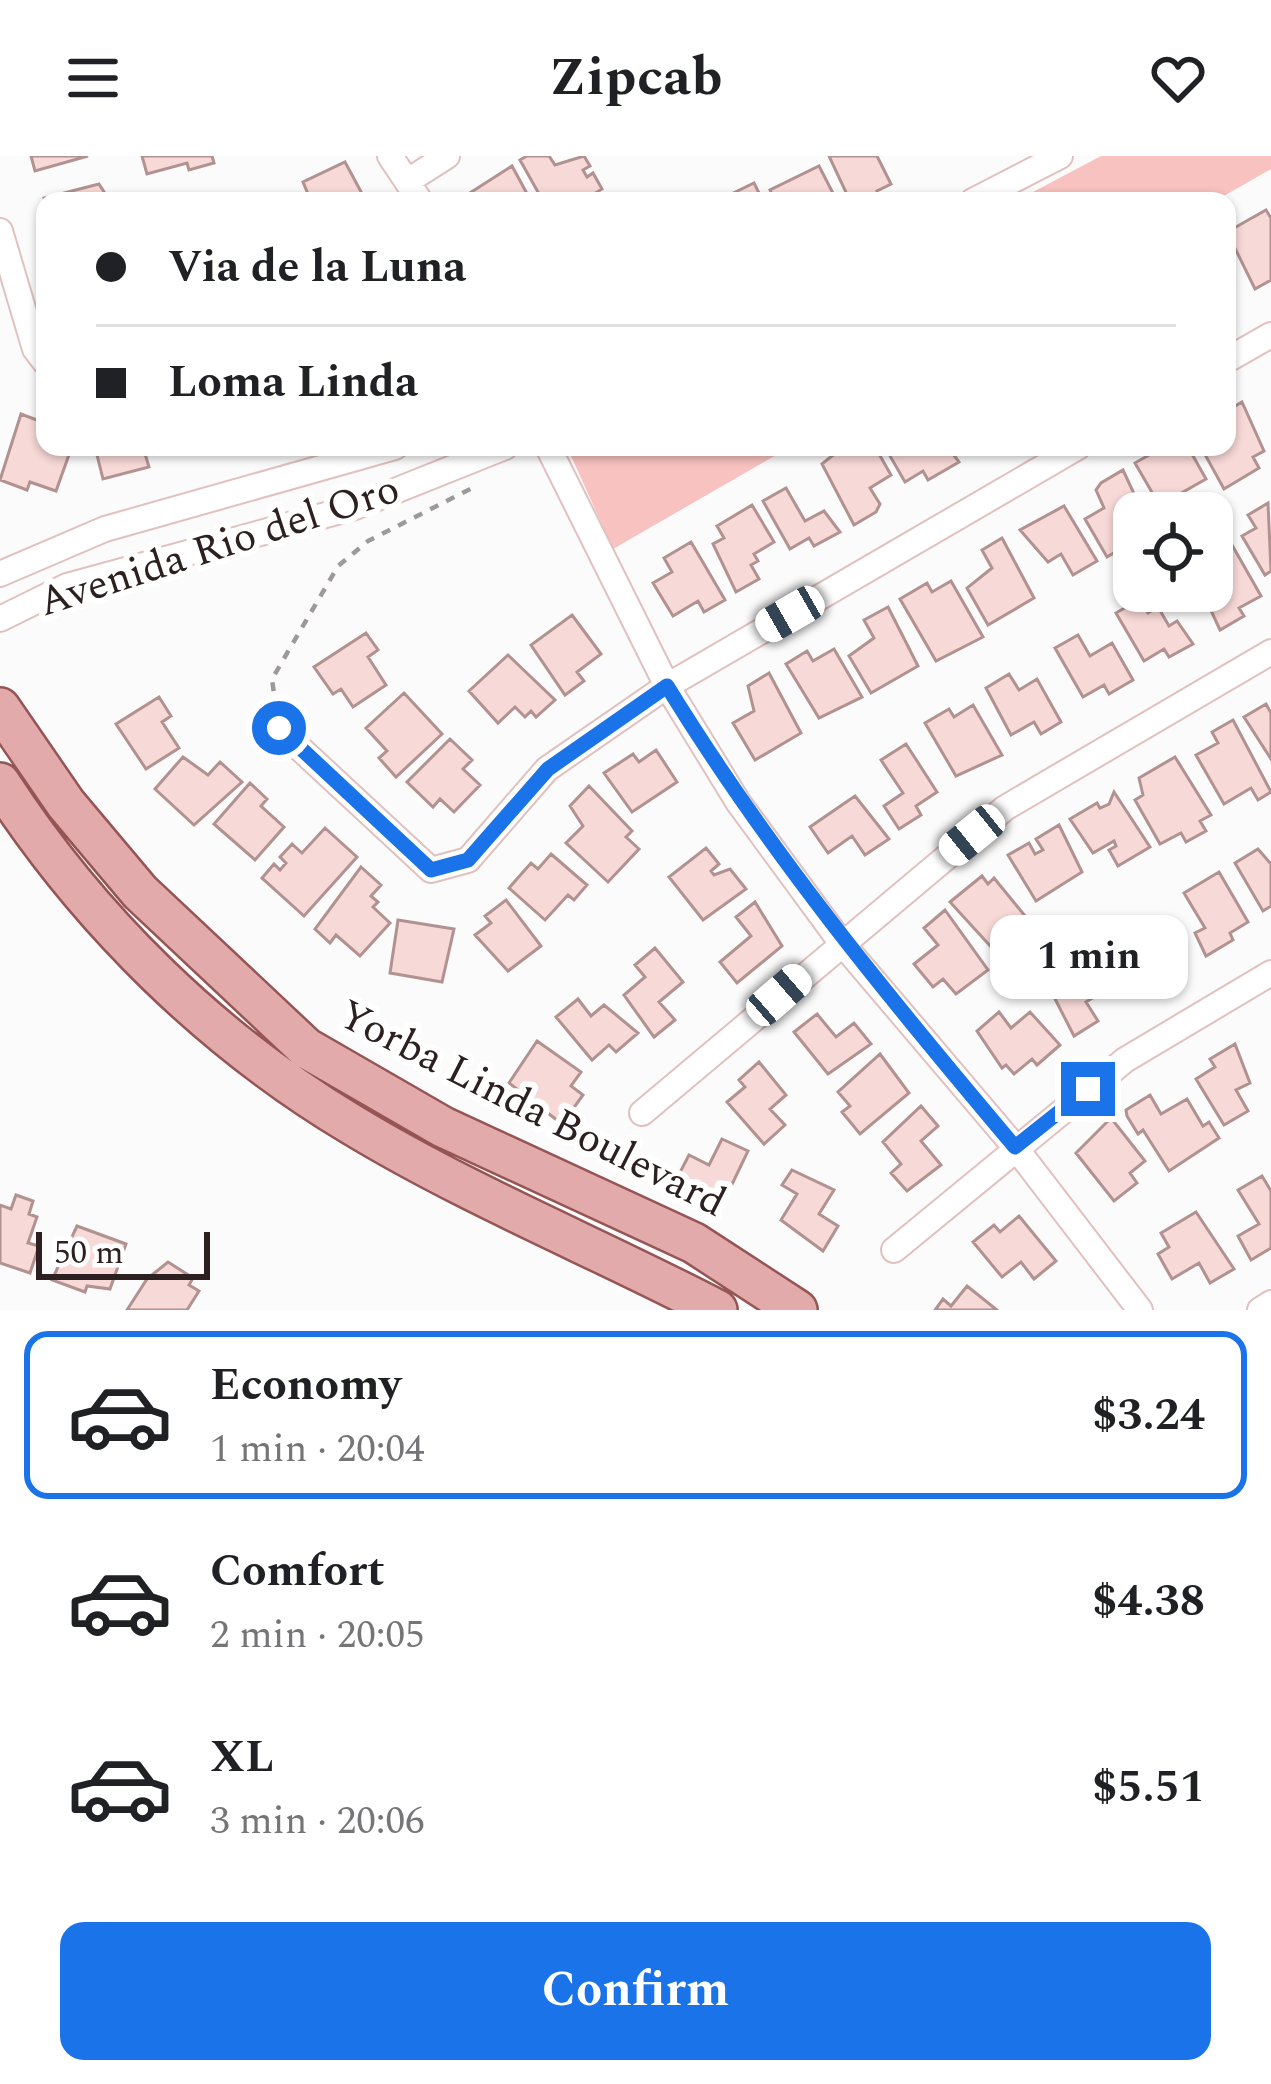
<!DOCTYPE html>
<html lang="en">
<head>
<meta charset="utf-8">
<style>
	:root { --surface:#fff; --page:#f2f2f2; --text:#202124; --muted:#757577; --line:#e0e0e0; --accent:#1a73e8 }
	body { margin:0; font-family:Spectral,serif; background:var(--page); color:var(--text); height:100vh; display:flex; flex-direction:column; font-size:45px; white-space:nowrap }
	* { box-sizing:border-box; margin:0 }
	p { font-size:39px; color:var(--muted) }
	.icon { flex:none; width:66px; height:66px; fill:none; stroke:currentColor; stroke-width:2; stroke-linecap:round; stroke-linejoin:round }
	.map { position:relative; height:1154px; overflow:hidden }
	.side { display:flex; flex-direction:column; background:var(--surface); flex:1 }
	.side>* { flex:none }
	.guide { position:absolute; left:36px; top:36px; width:1200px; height:264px; border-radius:24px; box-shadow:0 3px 9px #0004; display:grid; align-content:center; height:264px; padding:0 60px; background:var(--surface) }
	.tools { position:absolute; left:1113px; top:336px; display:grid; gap:24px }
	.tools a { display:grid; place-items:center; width:120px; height:120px; border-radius:24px; background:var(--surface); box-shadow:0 3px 9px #0004; font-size:60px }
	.scale { position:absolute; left:36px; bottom:30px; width:174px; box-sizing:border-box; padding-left:12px; border:6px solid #2c2020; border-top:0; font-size:33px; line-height:42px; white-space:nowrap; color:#2c2020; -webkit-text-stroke:9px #fff; paint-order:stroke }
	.end { position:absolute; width:54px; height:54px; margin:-27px; border:15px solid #1a73e8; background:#fff; box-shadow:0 0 0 6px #fff }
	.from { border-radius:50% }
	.bubble { position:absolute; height:84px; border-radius:24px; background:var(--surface); box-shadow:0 3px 9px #0004; font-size:39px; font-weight:700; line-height:84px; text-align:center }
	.car { position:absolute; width:36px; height:72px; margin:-36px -18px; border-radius:15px; box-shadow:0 0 9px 3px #0007; background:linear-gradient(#fff 24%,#345 0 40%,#fff 0 76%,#345 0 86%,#fff 0) }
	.guide b { display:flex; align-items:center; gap:42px; height:114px; font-size:45px }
	.guide b+b { border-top:3px solid var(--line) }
	.guide i { width:30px; height:30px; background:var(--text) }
	ul { padding:21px 0 0; list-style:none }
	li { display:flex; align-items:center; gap:36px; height:168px; margin:0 24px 18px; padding:0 36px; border:6px solid transparent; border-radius:24px }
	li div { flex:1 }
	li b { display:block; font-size:45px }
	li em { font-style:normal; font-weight:700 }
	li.current { border-color:var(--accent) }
	li>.icon { width:108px; height:108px; stroke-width:1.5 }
	.primary-button { display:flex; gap:24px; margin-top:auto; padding:24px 60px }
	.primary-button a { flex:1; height:138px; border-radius:24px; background:var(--accent); color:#fff; font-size:48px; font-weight:700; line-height:138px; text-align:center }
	header { display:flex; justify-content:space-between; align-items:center; height:156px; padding:0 60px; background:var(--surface); font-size:54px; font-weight:700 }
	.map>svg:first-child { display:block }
</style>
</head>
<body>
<header><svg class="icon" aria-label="menu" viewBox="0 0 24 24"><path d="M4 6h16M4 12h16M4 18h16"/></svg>Zipcab<svg class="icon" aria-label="heart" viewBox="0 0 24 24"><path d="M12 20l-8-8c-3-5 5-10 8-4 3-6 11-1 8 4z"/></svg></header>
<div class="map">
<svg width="1271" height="1154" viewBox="0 0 1271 1154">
	<rect width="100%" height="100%" fill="#fbfbfb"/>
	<path fill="#f7c2bf" d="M1101 0H1271V13L1215 45H1016Z
		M567 291H790L613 393Z"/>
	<path fill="#f7d9d7" stroke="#b19291" stroke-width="3" d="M31 0H88L35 15Z
		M142 0H212L214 7 189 14 187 7 147 18Z
		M527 0H549L555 9 584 0 590 10 583 14 587 21 593 17 602 33 582 45H543L520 4Z
		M829 0H877L891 28 877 35 880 42 873 45H850Z
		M345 6 366 45H311L303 26Z
		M512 10 531 45H469L465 40Z
		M819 10 837 45H775L770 34Z
		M754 27 763 45H717Z
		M99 28 110 45 45 47 44 42Z
		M1266 54 1271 62V124L1255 133 1227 76Z
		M1242 246 1264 295 1253 301 1259 312 1224 333 1203 295 1227 291V255Z
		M21 258 45 267V291L71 293 56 335 30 326 27 334 0 324Z
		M95 291H143L149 311 103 323Z
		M875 291 891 319 870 332 880 348 876 356 854 369 822 308 843 291Z
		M948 291 959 306 928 324 923 315 905 326 886 293Z
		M1163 291 1168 295 1188 291 1206 323 1178 339 1186 357H1164L1135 307Z
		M1123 314 1143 357H1134V385L1107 401 1085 363 1104 352 1096 334 1101 327Z
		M786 332 805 365 824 355 840 376 814 390 809 382 790 393 763 345Z
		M1268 347 1271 415 1265 419 1242 380 1256 372 1248 359Z
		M752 349 774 386 754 398 758 405 751 409 759 423 736 436 713 388 724 382 717 370Z
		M1064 350 1097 405 1073 419 1061 398 1048 406 1020 374Z
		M1002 382 1034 442 988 469 967 432 992 412 982 394Z
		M691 386 725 444 704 456 698 445 673 460 653 427 672 416 664 402Z
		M1232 389 1261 440 1239 452 1244 460 1220 474 1202 435H1212V400Z
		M951 425 983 481 936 505 900 443 927 427 932 436Z
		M1140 443 1148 457 1158 451 1169 470 1177 465 1193 488 1169 501 1164 493 1144 505 1116 457Z
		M888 451 918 510 871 537 849 500 874 482 864 464Z
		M572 459 601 498 577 516 584 525 565 539 531 489Z
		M366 477 378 494 368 501 386 529 353 551 341 533 333 538 314 511Z
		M1078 479 1090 500 1112 487 1133 524 1109 538 1104 529 1083 541 1055 492Z
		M834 493 862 541 819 562 786 508 807 495 813 505Z
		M508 499 555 544 536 561 531 555 525 561 515 551 498 567 469 535Z
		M769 517 801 577 755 604 733 567 754 555 748 530Z
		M1009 518 1019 534 1037 523 1061 566 1041 578 1034 566 1011 579 986 532Z
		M404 537 442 578 396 621 379 602 387 595 366 572Z
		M159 541 171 560 162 566 179 592 146 613 116 568Z
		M1266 548 1271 557V603L1244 561Z
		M973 549 1002 599 956 620 925 567 949 553 954 561Z
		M1233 564 1271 636 1258 644 1251 632 1224 648 1196 599 1218 587 1212 576Z
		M450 583 472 604 463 613 480 629 454 656 440 643 433 651 407 626Z
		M906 588 937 636 916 650 921 659 899 673 884 650 903 637 881 604Z
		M656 594 677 626 632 656 604 617 633 598 639 606Z
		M183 601 208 619 220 606 242 626 194 669 155 633Z
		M1175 601 1211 659 1200 665 1206 675 1186 686 1181 677 1160 688 1135 644 1143 639 1139 622Z
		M250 627 267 643 261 650 284 671 255 704 214 668Z
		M589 630 632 675 626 681 639 693 608 726 566 687 583 670 570 650Z
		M1114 636 1150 691 1118 710 1109 694 1116 690 1114 685 1093 697 1070 663 1097 647 1100 652 1109 648Z
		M855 640 889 683 865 699 852 680 828 697 810 671Z
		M1059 669 1082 716 1036 745 1008 699 1029 687 1035 698 1043 694 1036 683Z
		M325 672 357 701 304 760 262 722 274 708 280 714 286 707 280 701 292 688 302 697Z
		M706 692 719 708 711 715 714 719 730 713 746 733 703 764 669 721Z
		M1258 693 1271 708V750L1263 755 1235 707Z
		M551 698 587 729 574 744 568 739 545 764 509 732 531 707 538 713Z
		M361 711 381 729 371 740 378 746 373 751 390 767 360 800 336 779 330 787 315 773Z
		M1219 716 1248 766 1230 777 1233 784 1206 800 1195 777 1205 772 1184 737Z
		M982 720 988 728 994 722 1030 766 993 793 950 746Z
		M506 744 541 790 508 815 475 779 491 767 485 760Z
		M755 746 782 790 737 827 720 806 751 780 736 761Z
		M945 754 988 814 956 838 943 823 933 831 914 808 938 789 924 772Z
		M398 764 454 773 442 826 390 817Z
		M1131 770 1150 802 1168 791 1183 816 1161 829 1155 820 1135 832 1106 784Z
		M1086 786 1112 830 1086 846 1098 865 1074 880 1050 833 1074 819 1062 800Z
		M655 792 683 826 659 846 675 864 654 881 624 839 645 821 635 809Z
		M578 843 591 860 604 849 638 877 616 896 609 889 592 904 556 861Z
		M999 856 1011 872 1030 856 1060 889 1037 909 1032 903 1014 918 1006 909 1002 912 977 875Z
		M817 858 836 881 854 867 871 888 828 918 794 876Z
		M537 885 581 916 571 930 583 939 562 968 509 927Z
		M1235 888 1250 927 1236 934 1248 955 1224 969 1196 923 1215 911 1210 903Z
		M880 898 909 937 860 978 842 956 850 950 838 936Z
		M759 906 786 939 770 953 785 969 764 988 727 946 745 931 739 924Z
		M1150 939 1161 958 1187 943 1203 970 1209 966 1219 982 1169 1015 1143 974 1138 978 1127 960 1126 954Z
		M921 950 938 970 921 985 941 1009 907 1035 891 1017 901 1008 883 986Z
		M1111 962 1145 1005 1130 1017 1137 1027 1114 1045 1076 997Z
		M722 983 748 995 725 1043 676 1024 689 999 709 1009Z
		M792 1014 834 1034 819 1058 838 1070 823 1095 781 1064 797 1038 782 1029Z
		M1262 1020 1271 1035V1092L1251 1104 1238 1080 1259 1068 1238 1034Z
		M16 1039 33 1045 29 1058 37 1061 28 1087 39 1090 30 1117 0 1107V1049L11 1053Z
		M1196 1056 1234 1113 1210 1127 1199 1107 1172 1123 1158 1098 1169 1091 1161 1077Z
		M1019 1060 1056 1105 1034 1123 1021 1106 1002 1121 973 1086 994 1069 1000 1076Z
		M77 1070 126 1088 110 1133 87 1130 85 1136 52 1124Z
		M168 1106 193 1122 189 1129 199 1135 187 1154H127L147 1123Z
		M967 1130 997 1154H935L943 1143 951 1150Z"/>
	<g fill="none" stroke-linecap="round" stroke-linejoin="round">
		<g stroke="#e1c1bf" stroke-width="28">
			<path id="street" d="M390 0 420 45
				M408 25 447 0
				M973 45 1060 0
				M0 75 35 193 45 206
				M1227 204 1271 179
				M548 291 667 530 738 646 840 785 1015 991 1140 1154
				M0 418 105 373 395 291
				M0 463 67 430 355 351 505 291
				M279 573 431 714 468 704 547 613 667 530 1078 291
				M642 957 1005 652 1271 496
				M894 1094 1125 904 1271 817
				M1260 1154 1271 1147"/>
		</g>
		<g stroke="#955555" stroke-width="44">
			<path id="primary" d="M0 552 66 648 140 736 306 892 443 971 694 1087 797 1154
				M0 627C89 764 211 884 351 968 468 1039 596 1091 717 1154"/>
		</g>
		<path stroke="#9e9999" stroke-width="4.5" stroke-dasharray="9 9" stroke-linecap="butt" d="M276 553 272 523 338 410 368 385 474 331"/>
		<use href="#street" stroke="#fff" stroke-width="24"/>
		<use href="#primary" stroke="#e2aaaa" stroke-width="39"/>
	</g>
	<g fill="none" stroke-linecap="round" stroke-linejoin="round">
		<path stroke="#1a73e8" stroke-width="15" d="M279 572 431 714 468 704 548 613 667 530C769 696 889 842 1015 991L1088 933"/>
	</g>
	<g text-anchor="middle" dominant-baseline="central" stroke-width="12" stroke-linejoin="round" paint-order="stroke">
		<g font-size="42" fill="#2c2020" stroke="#fff">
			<text transform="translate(219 390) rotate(-18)">Avenida Rio del Oro</text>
			<text transform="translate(532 953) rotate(27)">Yorba Linda Boulevard</text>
		</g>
	</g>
</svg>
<div class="tools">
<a><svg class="icon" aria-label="locate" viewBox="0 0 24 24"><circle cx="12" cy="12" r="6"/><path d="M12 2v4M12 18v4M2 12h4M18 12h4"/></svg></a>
</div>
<div class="scale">50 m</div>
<i class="end from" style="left:279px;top:572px"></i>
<i class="end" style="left:1088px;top:933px"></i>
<div class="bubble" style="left:990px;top:759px;width:198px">1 min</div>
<i class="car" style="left:790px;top:458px;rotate:240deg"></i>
<i class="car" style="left:972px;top:679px;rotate:231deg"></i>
<i class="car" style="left:779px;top:839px;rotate:49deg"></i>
<div class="guide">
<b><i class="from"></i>Via de la Luna</b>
<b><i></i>Loma Linda</b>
</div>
</div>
<section class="side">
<ul>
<li class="current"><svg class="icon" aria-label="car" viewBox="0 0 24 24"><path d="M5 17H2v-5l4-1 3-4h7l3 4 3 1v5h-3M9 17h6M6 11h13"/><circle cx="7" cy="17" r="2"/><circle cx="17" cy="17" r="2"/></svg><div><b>Economy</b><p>1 min · 20:04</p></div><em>$3.24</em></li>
<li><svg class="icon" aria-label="car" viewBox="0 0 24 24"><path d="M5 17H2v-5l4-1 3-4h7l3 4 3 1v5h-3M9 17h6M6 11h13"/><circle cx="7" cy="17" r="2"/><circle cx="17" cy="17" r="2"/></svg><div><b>Comfort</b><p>2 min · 20:05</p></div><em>$4.38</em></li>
<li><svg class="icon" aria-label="car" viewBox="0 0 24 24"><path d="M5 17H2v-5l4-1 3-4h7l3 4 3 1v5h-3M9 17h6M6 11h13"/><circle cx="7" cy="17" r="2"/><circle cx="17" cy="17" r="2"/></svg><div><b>XL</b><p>3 min · 20:06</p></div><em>$5.51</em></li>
</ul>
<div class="primary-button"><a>Confirm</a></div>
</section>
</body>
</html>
